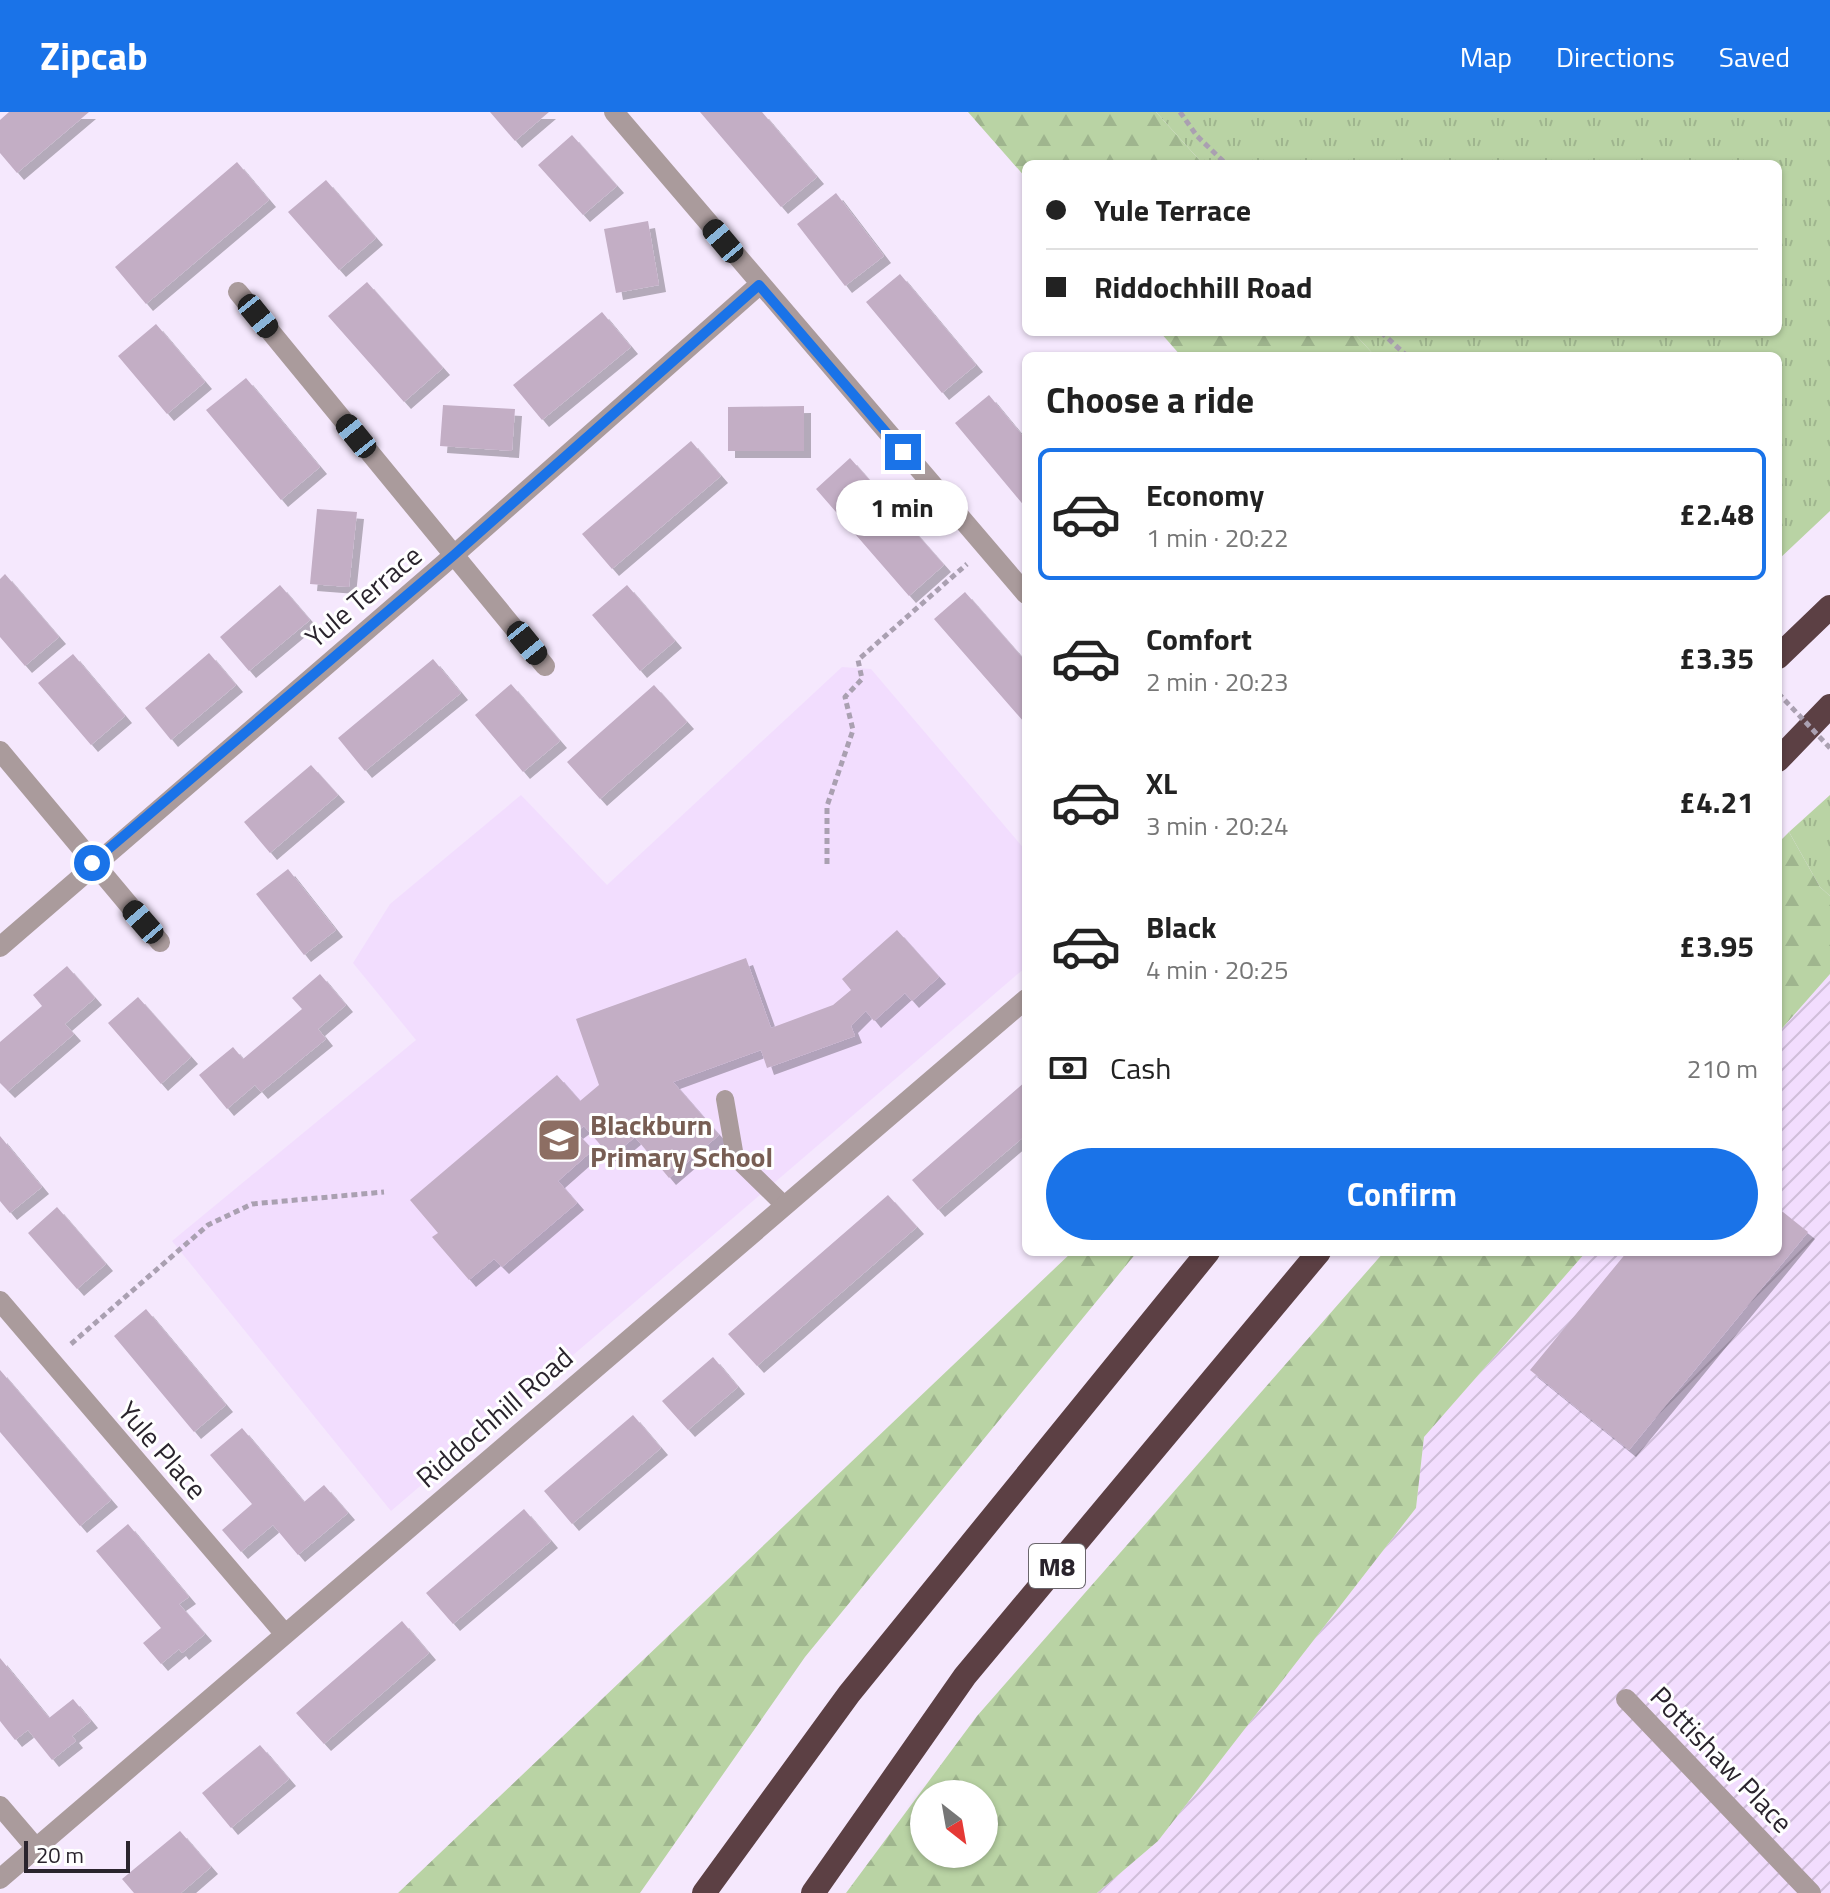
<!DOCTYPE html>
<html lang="en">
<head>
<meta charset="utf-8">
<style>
	:root { --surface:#fff; --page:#f6f6f6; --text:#222; --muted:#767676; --line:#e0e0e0; --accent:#1a73e8 }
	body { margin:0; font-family:"Titillium Web",sans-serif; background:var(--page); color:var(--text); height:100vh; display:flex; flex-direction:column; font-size:30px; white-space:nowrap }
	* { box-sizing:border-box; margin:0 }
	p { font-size:26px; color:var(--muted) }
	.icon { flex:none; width:44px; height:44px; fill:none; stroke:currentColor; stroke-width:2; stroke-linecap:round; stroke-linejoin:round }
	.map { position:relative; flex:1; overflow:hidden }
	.panel { position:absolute; left:1022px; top:240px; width:760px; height:904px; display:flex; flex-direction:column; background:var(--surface); border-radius:12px; box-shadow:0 2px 6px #0004 }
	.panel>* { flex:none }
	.top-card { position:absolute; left:1022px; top:48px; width:760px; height:176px; border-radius:12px; box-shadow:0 2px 6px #0004; display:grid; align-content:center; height:176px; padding:0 24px; background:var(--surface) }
	.needle { width:52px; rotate:149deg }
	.buttons { position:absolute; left:910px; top:1668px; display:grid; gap:16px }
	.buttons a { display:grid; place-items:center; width:88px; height:88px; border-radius:50%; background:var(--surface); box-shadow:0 2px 6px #0004; font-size:40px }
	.scale { position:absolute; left:24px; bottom:20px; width:106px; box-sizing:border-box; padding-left:8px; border:4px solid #2a242d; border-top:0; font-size:22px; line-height:28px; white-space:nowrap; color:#2a242d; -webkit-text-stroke:6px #fff; paint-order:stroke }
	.end { position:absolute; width:36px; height:36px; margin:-18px; border:10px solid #1a73e8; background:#fff; box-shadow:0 0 0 4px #fff }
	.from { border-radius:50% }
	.bubble { position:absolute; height:56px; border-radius:28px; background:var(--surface); box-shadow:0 2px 6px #0004; font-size:26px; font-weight:700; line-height:56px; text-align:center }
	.car { position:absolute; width:24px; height:48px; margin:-24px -12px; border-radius:10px; box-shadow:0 0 6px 2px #0007; background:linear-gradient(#222 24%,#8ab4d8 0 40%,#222 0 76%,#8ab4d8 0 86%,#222 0) }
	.top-card b { display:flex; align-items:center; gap:28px; height:76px; font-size:30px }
	.top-card b+b { border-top:2px solid var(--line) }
	.top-card i { width:20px; height:20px; background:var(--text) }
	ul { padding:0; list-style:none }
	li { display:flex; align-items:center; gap:24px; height:132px; margin:0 16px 12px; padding:0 8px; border:4px solid transparent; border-radius:12px }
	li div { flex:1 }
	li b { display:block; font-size:30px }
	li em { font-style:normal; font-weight:700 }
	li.selected { border-color:var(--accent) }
	li>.icon { width:72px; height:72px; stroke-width:1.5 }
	h2 { padding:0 24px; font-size:36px; line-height:96px }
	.pay { display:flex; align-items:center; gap:20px; height:88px; padding:0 24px; font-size:30px }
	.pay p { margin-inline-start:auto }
	.action { display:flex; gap:16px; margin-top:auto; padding:16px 24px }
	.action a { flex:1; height:92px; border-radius:48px; background:var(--accent); color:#fff; font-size:32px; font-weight:700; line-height:92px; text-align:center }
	header { display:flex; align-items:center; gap:48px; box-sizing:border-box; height:112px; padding:0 40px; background:var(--accent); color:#fff }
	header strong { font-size:38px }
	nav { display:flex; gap:44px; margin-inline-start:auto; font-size:28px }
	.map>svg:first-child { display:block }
</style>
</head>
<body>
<header>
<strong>Zipcab</strong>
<nav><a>Map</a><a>Directions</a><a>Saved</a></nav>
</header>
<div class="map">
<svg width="1830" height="1781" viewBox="0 0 1830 1781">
	<defs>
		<pattern id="industrial-furrows" width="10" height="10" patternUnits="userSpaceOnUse" patternTransform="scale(2)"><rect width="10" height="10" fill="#f2ddfe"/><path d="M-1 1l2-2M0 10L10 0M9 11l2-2" fill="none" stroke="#d0beda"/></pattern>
		<pattern id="grass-tufts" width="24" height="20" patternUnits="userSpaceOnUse" patternTransform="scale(2)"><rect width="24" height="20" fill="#b9d3a4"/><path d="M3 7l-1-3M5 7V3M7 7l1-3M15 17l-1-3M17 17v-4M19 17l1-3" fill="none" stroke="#9fb58e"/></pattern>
		<pattern id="forest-firs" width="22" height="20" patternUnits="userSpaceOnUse" patternTransform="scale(2)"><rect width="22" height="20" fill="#b9d3a4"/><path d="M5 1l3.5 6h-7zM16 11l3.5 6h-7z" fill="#9fb58e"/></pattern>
		<filter id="shadow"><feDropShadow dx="7" dy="7" stdDeviation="0" flood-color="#0004"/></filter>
	</defs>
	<rect width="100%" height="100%" fill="#f5e8fd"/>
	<path fill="#f2ddfe" d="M842 555 871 557 1026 739V855L391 1399 172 1129 416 928 353 851 390 792 521 683 607 773Z"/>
	<path fill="url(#industrial-furrows)" d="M1830 862V1781H1097L1158 1729 1416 1396 1424 1325 1586 1140H1778V921Z"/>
	<path fill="url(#grass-tufts)" d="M1156 0H1830V399L1778 448V244H1375L1353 220H1778V52H1203Z
		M1830 683V784L1820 775 1789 720Z"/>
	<path fill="url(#forest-firs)" fill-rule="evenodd" d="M968 0H1156L1203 52H1026V66Z
		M1160 220H1353L1375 244H1181Z
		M1789 720 1820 775 1830 784V862L1778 921V731Z
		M1072 1140H1137L805 1545 640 1781H398Z
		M1384 1140H1586L1424 1325 1416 1396 1158 1729 1097 1781H846L977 1604ZM924 1682H984V1742H924Z"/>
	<path fill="#c3aec5" filter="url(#shadow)" d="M9 0H89L17 61 0 41V8Z
		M490 0H549L515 29Z
		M700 0H762L817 65 781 95Z
		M572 23 617 74 583 103 538 53Z
		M237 50 269 88 146 192 115 155Z
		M326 68 376 126 339 158 288 100Z
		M836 81 884 144 845 174 797 112Z
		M648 109 659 173 616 181 604 117Z
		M900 162 976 253 942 281 866 190Z
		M367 170 443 256 404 290 328 204Z
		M602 200 631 235 542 308 513 273Z
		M156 212 205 270 167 302 118 244Z
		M246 266 320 355 281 388 206 298Z
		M989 283 1026 328V396L955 311Z
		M443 293 515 297 512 339 440 334Z
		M804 294V339H728V295Z
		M691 329 721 364 612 457 582 422Z
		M850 346 944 453 909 484 816 377Z
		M317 397 357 400 349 475 310 472Z
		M5 462 59 525 25 554 0 525V467Z
		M280 473 310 508 249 559 220 525Z
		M627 473 675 529 640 559 592 503Z
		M965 480 1026 550 1024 610 934 507Z
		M209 541 236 573 171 628 145 596Z
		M73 542 125 604 91 633 38 571Z
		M433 547 461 581 365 659 338 626Z
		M511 572 560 629 523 660 475 603Z
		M654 573 687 610 600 687 567 650Z
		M311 653 338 683 270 741 244 710Z
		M288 757 336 818 304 843 256 782Z
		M897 818 939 865 912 889 905 881 874 909 866 899 851 914 855 924 767 956 761 938 673 970 719 1023 669 1066 635 1025 611 1045 584 1014 576 1020 593 1038 558 1069 577 1091 502 1155 494 1147 469 1168 432 1125 438 1121 410 1088 557 963 580 989 599 973 576 907 746 846 771 916 833 893 851 878 842 867Z
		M67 854 95 886 65 912 74 922 8 979 0 971V930L42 894 33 883Z
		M320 862 346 893 318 917 326 927 261 980 255 973 227 997 199 963 233 935 243 947 302 897 292 886Z
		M138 885 191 945 161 972 108 911Z
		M1026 969V1023L938 1098 912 1068Z
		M0 1024 42 1075 10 1101 0 1089Z
		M888 1083 917 1115 757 1254 728 1222Z
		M57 1095 106 1152 77 1177 28 1121Z
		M1778 1096 1808 1120 1629 1338 1530 1258 1627 1140H1778Z
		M146 1197 226 1293 194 1320 114 1224Z
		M713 1245 738 1275 688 1318 662 1289Z
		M0 1258 111 1388 80 1414 0 1320Z
		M633 1303 661 1336 572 1412 544 1379Z
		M242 1316 304 1390 324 1373 348 1401 298 1443 273 1413 241 1440 222 1418 252 1392 210 1343Z
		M524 1397 551 1429 453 1512 426 1481Z
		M128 1412 189 1485 179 1492 205 1522 182 1541 179 1537 161 1552 143 1531 161 1516 96 1439Z
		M402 1509 429 1541 324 1632 296 1601Z
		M0 1546 49 1606 73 1587 91 1609 72 1624 76 1629 52 1648 28 1618 15 1628 0 1609Z
		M260 1633 289 1667 231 1716 202 1681Z
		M180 1719 211 1755 181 1781H134L122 1767Z"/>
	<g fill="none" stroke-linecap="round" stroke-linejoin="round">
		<path stroke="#aaa0b1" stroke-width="5" stroke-dasharray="6 4" stroke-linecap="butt" d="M1180 0 1197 24 1226 52
			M1381 220 1407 244
			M827 752V694L853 618 845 585 862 567 858 548 967 452
			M71 1232 208 1113 252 1092 384 1080"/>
		<path stroke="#aa9b9c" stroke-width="18" d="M725 987 735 1045 784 1093"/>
		<path stroke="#aa9b9c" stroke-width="20" d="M614 0 1026 482
			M238 180 545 554
			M0 639 160 830
			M0 835 454 443 759 173
			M0 1189 284 1521
			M1626 1587 1811 1781
			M0 1694 36 1736
			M0 1767 1026 887"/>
		<path stroke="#5c4044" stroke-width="24" d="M1778 545 1830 495
			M1778 648 1830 594
			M704 1781 849 1582 1208 1140
			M813 1781 965 1564 1319 1140"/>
		<path stroke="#aaa0b1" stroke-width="5" stroke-dasharray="6 4" stroke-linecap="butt" d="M1778 581 1830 636"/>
	</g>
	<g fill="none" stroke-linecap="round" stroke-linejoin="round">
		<path stroke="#1a73e8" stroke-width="10" d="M92 751 454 443 759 173 903 340"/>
	</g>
	<defs>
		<g id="school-square" transform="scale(2.3)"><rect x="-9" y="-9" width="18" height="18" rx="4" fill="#8d6e63" stroke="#fff"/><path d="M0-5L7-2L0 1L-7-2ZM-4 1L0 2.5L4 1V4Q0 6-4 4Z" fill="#fff"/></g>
	</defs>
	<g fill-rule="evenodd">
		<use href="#school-square" x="559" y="1028"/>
	</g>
	<g text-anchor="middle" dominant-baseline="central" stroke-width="6" stroke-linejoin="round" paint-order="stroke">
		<rect fill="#fff" stroke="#6a666c" stroke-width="2" x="1029" y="1432" width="56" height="44" rx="6"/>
		<g font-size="26" font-weight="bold" fill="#2a242d">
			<text x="1057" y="1454">M8</text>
		</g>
		<g font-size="28" fill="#2a242d" stroke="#fff">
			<text transform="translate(363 484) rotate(-40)">Yule Terrace</text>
			<text transform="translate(494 1305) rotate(-41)">Riddochhill Road</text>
			<text transform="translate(163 1338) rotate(49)">Yule Place</text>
			<text transform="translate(1722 1647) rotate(46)">Pottishaw Place</text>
		</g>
		<g font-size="28" font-weight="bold" fill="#785e54" stroke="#fff" text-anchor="start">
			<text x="590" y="1012">Blackburn<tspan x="590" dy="32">Primary School</tspan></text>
		</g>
	</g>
</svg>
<div class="buttons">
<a><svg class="needle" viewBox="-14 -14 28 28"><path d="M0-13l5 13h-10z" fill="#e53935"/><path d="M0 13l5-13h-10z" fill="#767676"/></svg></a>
</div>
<div class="scale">20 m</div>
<i class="end from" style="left:92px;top:751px"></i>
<i class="end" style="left:903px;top:340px"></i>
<div class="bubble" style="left:836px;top:368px;width:132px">1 min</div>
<i class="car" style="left:723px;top:129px;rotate:320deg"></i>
<i class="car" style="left:258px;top:204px;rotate:141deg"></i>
<i class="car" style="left:356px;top:324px;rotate:321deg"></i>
<i class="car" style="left:527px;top:531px;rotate:141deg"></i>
<i class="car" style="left:143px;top:810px;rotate:319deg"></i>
<div class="top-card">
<b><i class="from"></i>Yule Terrace</b>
<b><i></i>Riddochhill Road</b>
</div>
<section class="panel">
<h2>Choose a ride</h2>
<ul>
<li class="selected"><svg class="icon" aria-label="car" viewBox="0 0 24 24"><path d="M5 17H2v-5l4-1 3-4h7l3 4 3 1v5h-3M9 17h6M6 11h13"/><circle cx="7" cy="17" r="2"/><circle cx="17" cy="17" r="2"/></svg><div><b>Economy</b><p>1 min · 20:22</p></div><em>£2.48</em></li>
<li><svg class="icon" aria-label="car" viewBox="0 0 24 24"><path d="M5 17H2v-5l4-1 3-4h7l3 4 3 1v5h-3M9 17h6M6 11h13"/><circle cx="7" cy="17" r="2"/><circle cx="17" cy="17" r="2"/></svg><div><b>Comfort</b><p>2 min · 20:23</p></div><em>£3.35</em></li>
<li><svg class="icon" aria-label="car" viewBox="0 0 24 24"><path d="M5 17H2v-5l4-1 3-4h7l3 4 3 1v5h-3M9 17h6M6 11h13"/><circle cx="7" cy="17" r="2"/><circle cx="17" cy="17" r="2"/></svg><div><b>XL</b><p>3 min · 20:24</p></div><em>£4.21</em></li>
<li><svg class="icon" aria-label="car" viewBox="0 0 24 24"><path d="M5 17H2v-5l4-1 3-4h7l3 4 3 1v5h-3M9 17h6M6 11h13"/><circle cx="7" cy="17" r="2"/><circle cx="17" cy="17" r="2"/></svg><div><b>Black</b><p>4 min · 20:25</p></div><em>£3.95</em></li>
</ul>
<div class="pay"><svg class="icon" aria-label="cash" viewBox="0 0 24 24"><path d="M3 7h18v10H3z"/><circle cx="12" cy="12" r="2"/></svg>Cash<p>210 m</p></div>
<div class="action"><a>Confirm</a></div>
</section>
</div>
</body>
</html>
